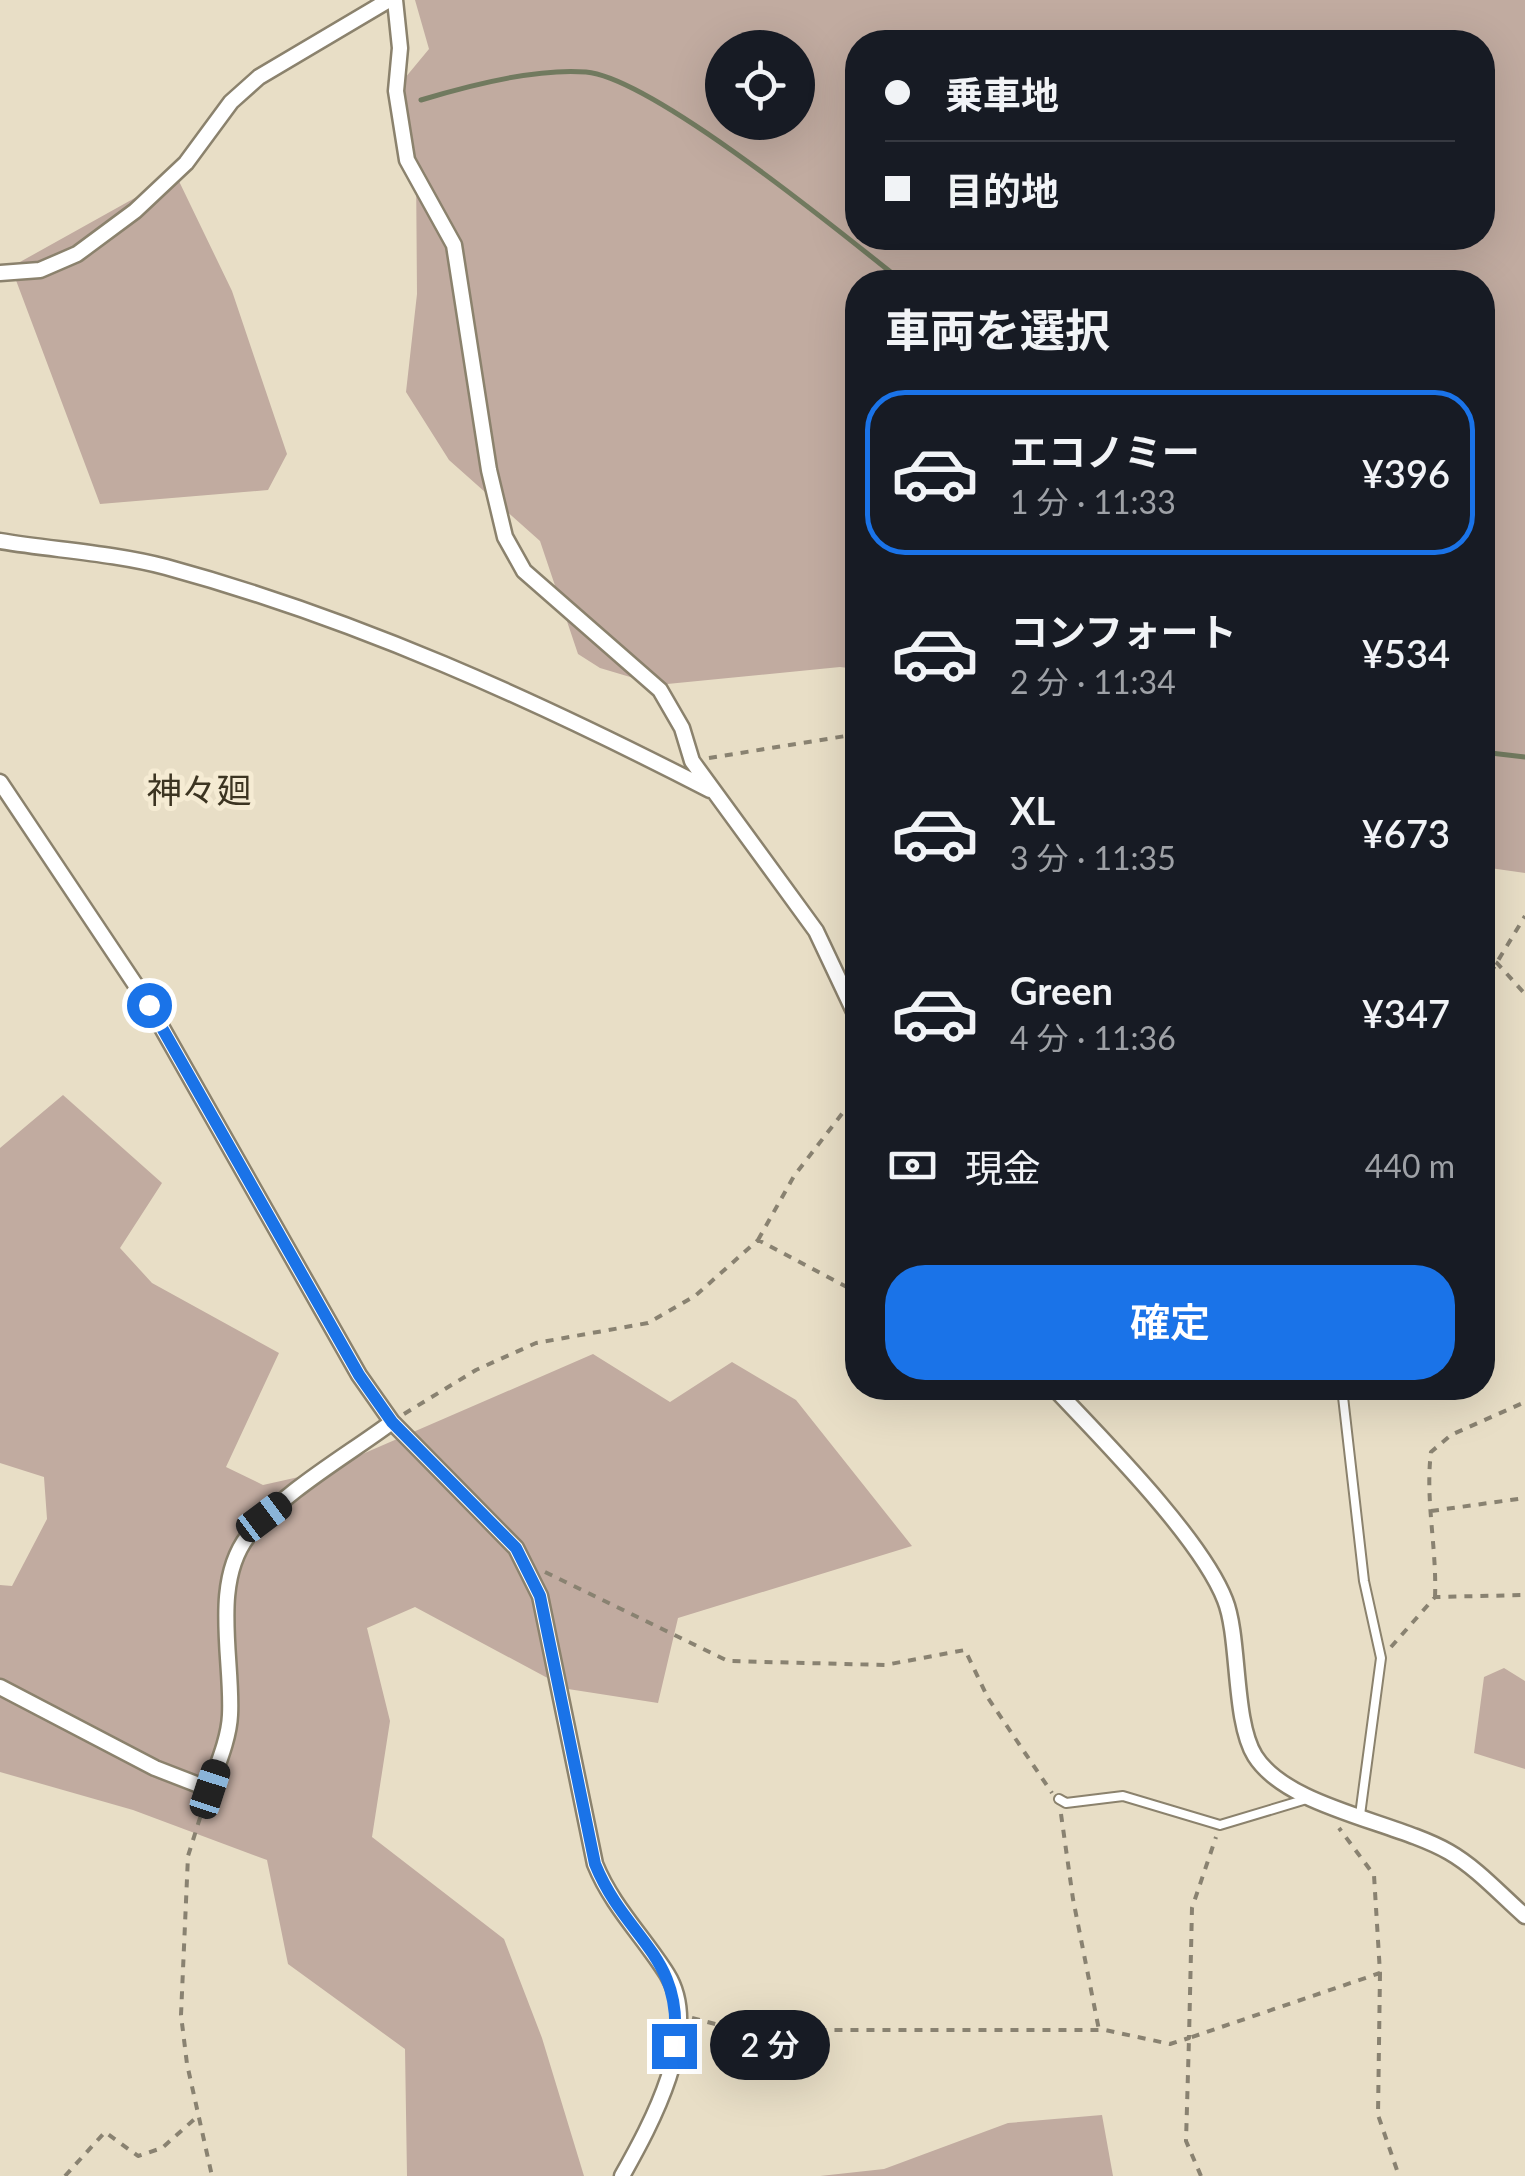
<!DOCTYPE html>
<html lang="ja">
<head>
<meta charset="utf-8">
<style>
	:root { --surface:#171b24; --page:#242831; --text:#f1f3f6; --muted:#9ea1a6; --line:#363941; --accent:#1a73e8 }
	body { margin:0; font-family:Lato,"Noto Sans JP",sans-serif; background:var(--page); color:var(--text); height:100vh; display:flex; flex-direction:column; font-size:38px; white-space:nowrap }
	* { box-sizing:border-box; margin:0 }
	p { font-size:32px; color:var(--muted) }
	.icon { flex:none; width:55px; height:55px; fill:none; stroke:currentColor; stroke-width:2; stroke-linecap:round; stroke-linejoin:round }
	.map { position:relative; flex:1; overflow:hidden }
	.sheet { position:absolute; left:845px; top:270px; width:650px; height:1130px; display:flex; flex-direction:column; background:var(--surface); border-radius:40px; box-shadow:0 10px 40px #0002 }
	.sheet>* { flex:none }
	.guide { position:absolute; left:845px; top:30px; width:650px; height:220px; border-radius:40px; box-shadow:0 10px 40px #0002; display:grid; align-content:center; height:220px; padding:0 40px; background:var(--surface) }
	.buttons { position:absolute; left:705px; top:30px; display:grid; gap:20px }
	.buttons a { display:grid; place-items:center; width:110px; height:110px; border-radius:50%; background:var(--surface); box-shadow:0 10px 40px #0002; font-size:50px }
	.end { position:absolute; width:45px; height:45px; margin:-22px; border:12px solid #1a73e8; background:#fff; box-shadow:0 0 0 5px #fff }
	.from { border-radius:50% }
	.bubble { position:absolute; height:70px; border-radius:35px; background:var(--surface); box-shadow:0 10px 40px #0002; font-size:32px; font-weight:600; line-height:70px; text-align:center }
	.car { position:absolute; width:30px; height:60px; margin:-30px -15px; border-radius:12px; box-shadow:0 0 8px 2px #0007; background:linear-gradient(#222 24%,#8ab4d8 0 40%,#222 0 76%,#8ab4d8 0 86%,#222 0) }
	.guide b { display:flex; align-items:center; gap:35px; height:95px; font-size:38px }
	.guide b+b { border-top:2px solid var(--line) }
	.guide i { width:25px; height:25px; background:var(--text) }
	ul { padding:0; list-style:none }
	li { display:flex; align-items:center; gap:30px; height:165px; margin:0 20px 15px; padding:0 20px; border:5px solid transparent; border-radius:40px }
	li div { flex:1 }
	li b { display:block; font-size:38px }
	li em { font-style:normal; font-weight:600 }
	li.active { border-color:var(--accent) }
	li>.icon { width:90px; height:90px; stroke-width:1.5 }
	h2 { padding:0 40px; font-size:45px; line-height:120px }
	.pay { display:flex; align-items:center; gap:25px; height:110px; padding:0 40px; font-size:38px }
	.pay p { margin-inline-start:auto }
	.cta { display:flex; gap:20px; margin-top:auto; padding:20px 40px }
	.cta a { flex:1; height:115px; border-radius:40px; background:var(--accent); color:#fff; font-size:40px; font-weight:600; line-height:115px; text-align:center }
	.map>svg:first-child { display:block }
</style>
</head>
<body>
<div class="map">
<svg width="1525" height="2176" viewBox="0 0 1525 2176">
	<rect width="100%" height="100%" fill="#e8dec6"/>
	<path fill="#c1aba0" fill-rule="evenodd" d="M415 0H1525V873L1483 867 1482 282H858L857 669 840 667 657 685 600 668 578 654 540 541 449 460 406 392 417 294 416 165 400 84 429 49ZM858 42H1482V238H858ZM722 48H798V122H722Z
		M176 175 232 291 287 454 268 490 100 504 11 267Z
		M63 1095 162 1183 120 1248 152 1283 279 1353 226 1467 263 1485 321 1472 593 1354 670 1402 732 1362 796 1400 912 1546 678 1618 658 1703 568 1689 415 1607 367 1628 390 1721 372 1837 504 1939 542 2038 584 2176H407L405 2049 288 1964 267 1860 133 1810 0 1772V1585L12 1586 47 1519 44 1477 0 1463V1148Z
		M1504 1668 1525 1681V1769L1474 1753 1484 1677Z
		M1102 2115 1113 2176H820L884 2169 1008 2123Z"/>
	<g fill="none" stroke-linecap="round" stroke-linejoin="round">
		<path stroke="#717a5f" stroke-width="5" d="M421 100C467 86 538 68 586 72 653 78 844 235 903 282
			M1482 752 1525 757"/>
		<g stroke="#8b826d" stroke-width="12">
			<path id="lane" d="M1342 1388 1364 1581 1381 1658 1360 1815
				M1059 1799 1066 1803 1123 1796 1220 1825 1310 1798"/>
		</g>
		<g stroke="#8b826d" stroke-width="19">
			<path id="street" d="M395 0 400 48 396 91 407 160 454 245 489 470 505 537 524 571 660 690 682 728 692 761 816 931 858 1020
				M0 273 40 270 77 254 135 211 186 163 231 102 259 77 389 0
				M0 541C54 550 113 553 166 567 357 619 535 700 710 790
				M0 782 149 1005 359 1375 392 1422 516 1548 540 1596 595 1864C612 1906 643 1936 667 1974 703 2031 650 2126 622 2176
				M1054 1388C1102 1439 1201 1538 1225 1600 1240 1637 1233 1721 1255 1756 1288 1808 1395 1821 1449 1852 1477 1868 1501 1895 1525 1916
				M0 1687 155 1768 209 1789C217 1766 229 1739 230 1715 233 1660 211 1584 248 1536 282 1492 348 1455 392 1422"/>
		</g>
		<path stroke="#898271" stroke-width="4" stroke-dasharray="8 8" stroke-linecap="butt" d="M709 758 858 734
			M1482 954 1497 963 1525 994
			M1482 987 1525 916
			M758 1240 794 1176 858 1093
			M404 1414 476 1370 536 1343 648 1323 695 1296 758 1240 858 1293
			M1431 1511 1525 1498
			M545 1572 728 1661 885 1665 965 1650 988 1698 1052 1793
			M1435 1597C1437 1548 1425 1500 1431 1452L1451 1435 1525 1402
			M1391 1647 1435 1597 1525 1595
			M205 1802 188 1856 181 2015 187 2064 212 2176
			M1061 1814 1073 1899 1099 2030
			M1380 1973 1378 2115 1399 2176
			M692 2018 738 2030H1105L1170 2044 1189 2038 1192 1908 1216 1837
			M65 2176 105 2132 138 2156 162 2148 198 2116
			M1201 2176 1186 2141 1189 2038 1380 1973 1374 1875 1339 1828"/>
		<use href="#lane" stroke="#fff" stroke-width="8"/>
		<use href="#street" stroke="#fff" stroke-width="14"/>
	</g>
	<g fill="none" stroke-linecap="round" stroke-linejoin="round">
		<path stroke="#1a73e8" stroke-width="12" d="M149 1005 359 1375 392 1422 516 1548 540 1596 595 1864C626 1940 685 1956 674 2046"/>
	</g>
	<g text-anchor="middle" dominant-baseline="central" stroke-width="10" stroke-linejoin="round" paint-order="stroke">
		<g font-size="35" fill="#3c3421" stroke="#f5ebd3">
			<text x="199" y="789">神々廻</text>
		</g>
	</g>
</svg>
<div class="buttons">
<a><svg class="icon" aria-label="locate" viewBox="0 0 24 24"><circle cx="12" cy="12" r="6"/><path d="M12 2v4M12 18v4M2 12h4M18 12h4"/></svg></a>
</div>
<i class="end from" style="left:149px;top:1005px"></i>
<i class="end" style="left:674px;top:2046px"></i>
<div class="bubble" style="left:710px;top:2010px;width:120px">2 分</div>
<i class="car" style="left:264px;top:1517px;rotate:53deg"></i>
<i class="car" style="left:210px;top:1789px;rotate:18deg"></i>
<div class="guide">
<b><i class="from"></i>乗車地</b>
<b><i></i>目的地</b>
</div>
<section class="sheet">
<h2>車両を選択</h2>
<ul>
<li class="active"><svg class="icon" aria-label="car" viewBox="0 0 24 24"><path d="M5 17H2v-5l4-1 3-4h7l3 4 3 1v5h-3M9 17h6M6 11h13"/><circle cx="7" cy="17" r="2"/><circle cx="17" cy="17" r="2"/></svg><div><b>エコノミー</b><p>1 分 · 11:33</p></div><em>¥396</em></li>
<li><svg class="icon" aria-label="car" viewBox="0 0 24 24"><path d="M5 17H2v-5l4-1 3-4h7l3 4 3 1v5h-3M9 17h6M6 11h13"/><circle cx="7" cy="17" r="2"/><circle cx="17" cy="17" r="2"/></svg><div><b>コンフォート</b><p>2 分 · 11:34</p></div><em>¥534</em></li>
<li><svg class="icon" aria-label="car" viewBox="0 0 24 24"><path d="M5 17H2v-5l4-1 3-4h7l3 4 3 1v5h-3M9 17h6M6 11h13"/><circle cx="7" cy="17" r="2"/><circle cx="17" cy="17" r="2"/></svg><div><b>XL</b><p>3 分 · 11:35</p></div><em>¥673</em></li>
<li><svg class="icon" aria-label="car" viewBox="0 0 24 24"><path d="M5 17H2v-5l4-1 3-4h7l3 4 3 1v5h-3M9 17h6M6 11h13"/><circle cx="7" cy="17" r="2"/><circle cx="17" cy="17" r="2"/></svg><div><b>Green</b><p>4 分 · 11:36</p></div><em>¥347</em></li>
</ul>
<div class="pay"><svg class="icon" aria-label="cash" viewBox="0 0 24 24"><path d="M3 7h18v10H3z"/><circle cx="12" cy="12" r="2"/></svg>現金<p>440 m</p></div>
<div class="cta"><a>確定</a></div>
</section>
</div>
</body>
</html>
